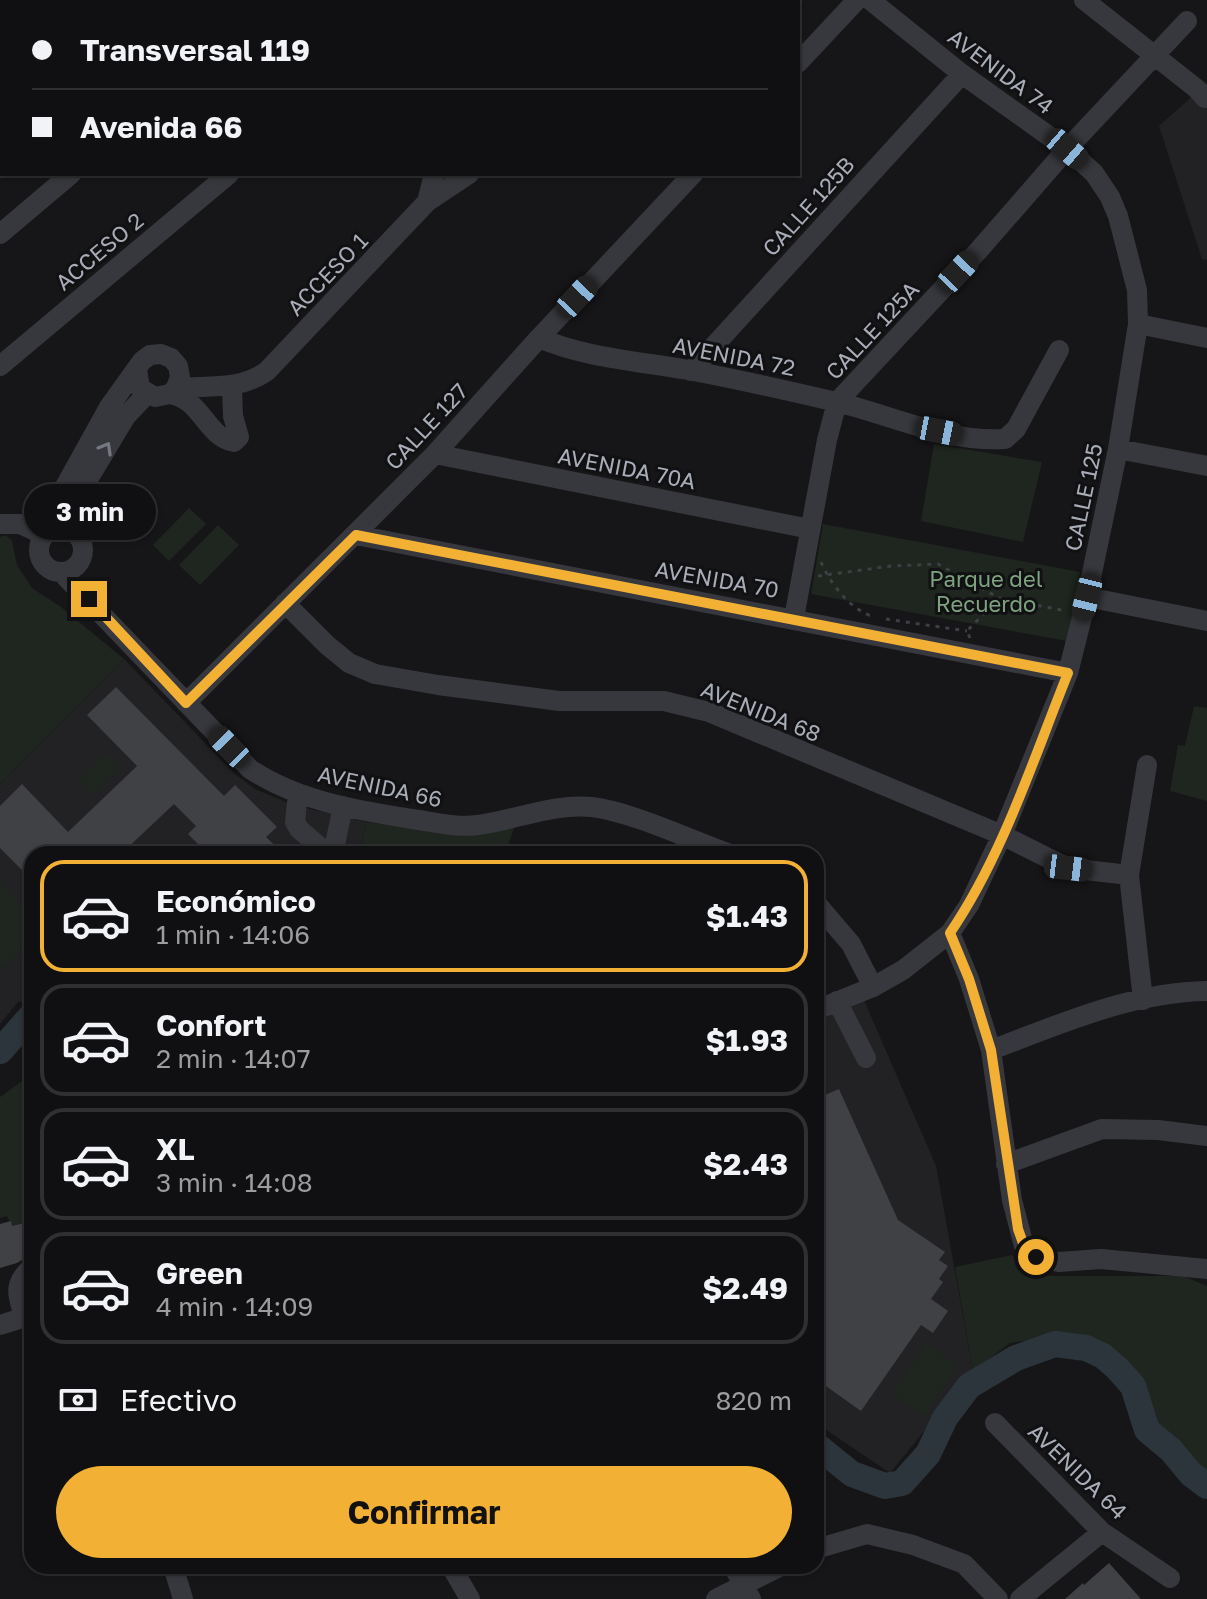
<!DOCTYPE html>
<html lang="es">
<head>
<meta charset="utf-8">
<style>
	:root { --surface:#101012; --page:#19191b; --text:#f1f3f6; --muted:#9c9d9f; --line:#303032; --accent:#f2b134 }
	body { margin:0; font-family:"Golos Text",sans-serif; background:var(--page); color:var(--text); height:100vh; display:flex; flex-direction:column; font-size:30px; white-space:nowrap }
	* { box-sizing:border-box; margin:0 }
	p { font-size:26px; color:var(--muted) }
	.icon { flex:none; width:44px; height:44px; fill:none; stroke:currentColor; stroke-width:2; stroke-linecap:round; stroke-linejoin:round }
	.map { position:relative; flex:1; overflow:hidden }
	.sheet { position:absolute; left:24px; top:846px; width:800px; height:728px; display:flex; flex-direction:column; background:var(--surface); border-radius:24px; box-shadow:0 2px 6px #0004,0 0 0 2px var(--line) }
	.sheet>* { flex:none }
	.guide { position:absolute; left:0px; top:0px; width:800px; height:176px; box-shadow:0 2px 6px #0004,0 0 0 2px var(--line); display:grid; align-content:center; height:176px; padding:0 32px; background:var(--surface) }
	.end { position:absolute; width:36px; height:36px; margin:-18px; border:10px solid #f2b134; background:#111; box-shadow:0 0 0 4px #111 }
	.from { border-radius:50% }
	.bubble { position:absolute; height:56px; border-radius:28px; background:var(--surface); box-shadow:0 2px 6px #0004,0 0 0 2px var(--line); font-size:26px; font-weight:700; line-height:56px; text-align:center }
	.car { position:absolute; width:24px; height:48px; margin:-24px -12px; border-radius:10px; box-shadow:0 0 6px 2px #0007; background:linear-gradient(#222 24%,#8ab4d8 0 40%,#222 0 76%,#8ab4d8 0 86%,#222 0) }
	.guide b { display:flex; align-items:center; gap:28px; height:76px; font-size:30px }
	.guide b+b { border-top:2px solid var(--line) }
	.guide i { width:20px; height:20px; background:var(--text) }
	ul { padding:14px 0 0; list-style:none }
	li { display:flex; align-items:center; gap:24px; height:112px; margin:0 16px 12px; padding:0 16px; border:4px solid var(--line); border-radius:24px }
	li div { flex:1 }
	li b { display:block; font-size:30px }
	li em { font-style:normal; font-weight:700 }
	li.on { border-color:var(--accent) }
	li>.icon { width:72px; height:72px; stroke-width:1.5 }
	.pay { display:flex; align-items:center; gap:20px; height:88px; padding:0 32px; font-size:30px }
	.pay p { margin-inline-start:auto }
	.primary-button { display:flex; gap:16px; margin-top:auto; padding:16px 32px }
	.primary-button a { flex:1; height:92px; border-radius:48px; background:var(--accent); color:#111; font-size:32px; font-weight:700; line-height:92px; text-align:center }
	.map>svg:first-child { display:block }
</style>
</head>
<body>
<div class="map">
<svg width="1207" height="1599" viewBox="0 0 1207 1599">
	<rect width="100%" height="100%" fill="#161618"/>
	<path fill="#222225" d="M1207 83V260L1202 259 1159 126Z
		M124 659 235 774 255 789 293 805 366 822 360 854H32V1001L18 1002 0 1024V784Z
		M863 998 936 1166 973 1371 890 1473 816 1423V1020Z"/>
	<path fill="#1e261f" d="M934 444 1042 462 1023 542 921 521Z
		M189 508 206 524 169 561 153 545Z
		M823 524 1080 572 1067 641 811 594Z
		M218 525 239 545 200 585 179 565Z
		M6 535 12 541 17 565 32 588 61 607 124 659 0 784V537Z
		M1194 706 1207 708V801L1170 791 1178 745 1185 746Z
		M106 754 120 768 93 795 79 781Z
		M366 822 431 831 515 825 505 854H360Z
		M0 882 32 915V940L0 971Z
		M32 1074V1221L12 1226 7 1216 0 1218V1097Z
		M1012 1255 1025 1269 1043 1276H1183L1207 1286V1471L1200 1466 1180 1441 1158 1422 1148 1393 1131 1365 1102 1345 1051 1337 1010 1343 973 1371 955 1267Z
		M927 1343 959 1366 924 1416 892 1393Z"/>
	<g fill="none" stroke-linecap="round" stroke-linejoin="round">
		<path stroke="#2c353c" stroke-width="26" d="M0 1051 32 1015
			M816 1445 852 1474 885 1486 902 1483 928 1454 945 1418 969 1386 1016 1358 1055 1344 1086 1348 1103 1356 1117 1368 1133 1386 1147 1430 1171 1450 1191 1474 1207 1486"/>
	</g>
	<path fill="#404145" d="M116 687 224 796 235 785 277 827 266 837 284 854H208L188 834 196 826 174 804 121 854H105L96 844 85 854H32V880L0 848V806L22 784 68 832 137 766 87 715Z
		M816 1077 825 1095 839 1089 898 1220 945 1252 939 1260 948 1266 939 1279 943 1282 931 1299 948 1311 933 1333 921 1325 861 1411 816 1379V1311L824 1299 816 1293V1159L821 1152 816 1142Z
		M11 1221 12 1226 32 1221V1254L17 1263 0 1268V1224Z
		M1109 1563 1141 1599H1065L1083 1583 1084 1585Z"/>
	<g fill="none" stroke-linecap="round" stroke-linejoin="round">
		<path stroke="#3d3f44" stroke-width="3" stroke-dasharray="4 6" stroke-linecap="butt" d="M821 562C830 583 849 608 871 616
			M818 576 891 566 938 564 999 598 1067 611
			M886 619 967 631
			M970 638 967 631 999 598"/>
		<path stroke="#37383d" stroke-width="20" d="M312 0 313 2
			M1084 0 1197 89 1205 98
			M118 2 121 0
			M273 2 276 0
			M465 2V0
			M623 2 625 0
			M798 63 857 0
			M0 100 2 99
			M427 202 469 174
			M0 234 71 174
			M1138 324 1207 338
			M539 338C586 358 638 361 688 370 736 379 785 390 832 401 890 414 946 443 1005 439L1016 429 1059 350
			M0 366 229 174
			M691 371 962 74
			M176 388C208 385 239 391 267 371L427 202 434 174
			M170 394C202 399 205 436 234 442L239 437 233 416 232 387
			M1118 449 1207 466
			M435 454 810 529
			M0 524H20L44 535
			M39 550a22 22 0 1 1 44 0a22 22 0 1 1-44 0Z
			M57 528 58 499 109 407 142 361 150 355 161 354 171 358 178 366 180 377 176 388 170 394 155 397 140 388 137 370
			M356 535 1068 673
			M79 538 72 516 75 501 126 416 147 394
			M62 573 250 769C298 801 356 810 412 819 434 822 456 828 478 825 516 820 553 803 592 807 632 812 691 840 730 854
			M1087 597 1207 621
			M285 603 327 645 349 663 375 674 438 685 559 701H664L709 712 1002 835 1068 868 1129 875
			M794 618 827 440 837 402 978 251 1067 149 1187 21
			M186 703 435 454 539 338 693 174
			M298 793 295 822 299 829 328 854
			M333 854 343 806
			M816 903 851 944 873 987
			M950 933 969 979 991 1050 1012 1200 1024 1246 1036 1257 1059 1262 1101 1259 1207 1269
			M1143 1000 1129 875 1147 765
			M837 1001 866 1058
			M816 1010 873 987 903 970 950 933 969 905 1002 835 1068 673 1087 597 1118 449 1138 324 1137 290 1118 216 1110 197 1094 173 1067 149 962 74 870 0
			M991 1050C1060 1024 1132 992 1207 991
			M1006 1164 1102 1129 1158 1130 1207 1136
			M24 1317C18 1294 12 1285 32 1267
			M0 1325 32 1315
			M995 1423 1102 1532 1170 1578
			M816 1549 867 1534 913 1545 964 1564 998 1599
			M173 1566 183 1599
			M451 1566 470 1599
			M733 1566 751 1599
			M716 1599 781 1566
			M1020 1599 1102 1532"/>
	</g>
	<defs><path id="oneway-chevron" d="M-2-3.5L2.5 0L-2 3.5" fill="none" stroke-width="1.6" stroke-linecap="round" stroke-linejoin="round" transform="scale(2)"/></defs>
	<use stroke="#757881" href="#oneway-chevron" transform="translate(106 448) rotate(-60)"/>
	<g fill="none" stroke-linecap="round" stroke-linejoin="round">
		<path stroke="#f2b134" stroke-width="10" d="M89 599 186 703 356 535 1068 673C1033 760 1003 855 950 933L969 979 991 1050 1018 1229 1024 1246 1036 1257"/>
	</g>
	<g text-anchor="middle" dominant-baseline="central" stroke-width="6" stroke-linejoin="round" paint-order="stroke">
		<g font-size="22" fill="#a8adb8" stroke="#111113">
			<text transform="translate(1001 71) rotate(37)">AVENIDA 74</text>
			<text transform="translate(808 206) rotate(-48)">CALLE 125B</text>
			<text transform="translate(99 251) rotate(-40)">ACCESO 2</text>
			<text transform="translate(327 274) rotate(-46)">ACCESO 1</text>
			<text transform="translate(872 330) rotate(-47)">CALLE 125A</text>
			<text transform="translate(734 356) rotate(11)">AVENIDA 72</text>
			<text transform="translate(426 426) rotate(-47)">CALLE 127</text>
			<text transform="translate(627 468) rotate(11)">AVENIDA 70A</text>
			<text transform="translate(1083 497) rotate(-78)">CALLE 125</text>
			<text transform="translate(717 579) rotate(10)">AVENIDA 70</text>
			<text transform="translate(761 711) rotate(22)">AVENIDA 68</text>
			<text transform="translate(380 786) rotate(12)">AVENIDA 66</text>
			<text transform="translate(1078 1471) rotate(44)">AVENIDA 64</text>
		</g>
		<g font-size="22" fill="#7fa381" stroke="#111113">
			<text x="986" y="578">Parque del<tspan x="986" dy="25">Recuerdo</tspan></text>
		</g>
	</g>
</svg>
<i class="end from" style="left:1036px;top:1257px"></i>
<i class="end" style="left:89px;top:599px"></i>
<div class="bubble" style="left:24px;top:484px;width:132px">3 min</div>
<i class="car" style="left:1067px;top:149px;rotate:131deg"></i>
<i class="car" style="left:958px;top:272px;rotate:43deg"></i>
<i class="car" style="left:577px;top:297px;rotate:43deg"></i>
<i class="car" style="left:939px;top:431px;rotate:101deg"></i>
<i class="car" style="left:1087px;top:597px;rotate:194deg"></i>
<i class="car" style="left:229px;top:747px;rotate:316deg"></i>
<i class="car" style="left:1068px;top:868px;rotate:97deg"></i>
<div class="guide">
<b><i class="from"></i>Transversal 119</b>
<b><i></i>Avenida 66</b>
</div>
<section class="sheet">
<ul>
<li class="on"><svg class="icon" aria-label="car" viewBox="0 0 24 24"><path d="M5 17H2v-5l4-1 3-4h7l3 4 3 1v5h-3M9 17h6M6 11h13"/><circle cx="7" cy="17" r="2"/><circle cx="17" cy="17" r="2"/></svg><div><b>Económico</b><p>1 min · 14:06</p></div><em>$1.43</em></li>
<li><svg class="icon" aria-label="car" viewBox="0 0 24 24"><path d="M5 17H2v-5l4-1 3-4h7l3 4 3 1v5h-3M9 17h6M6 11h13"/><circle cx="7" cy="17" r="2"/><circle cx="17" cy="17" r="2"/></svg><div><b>Confort</b><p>2 min · 14:07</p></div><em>$1.93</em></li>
<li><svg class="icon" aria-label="car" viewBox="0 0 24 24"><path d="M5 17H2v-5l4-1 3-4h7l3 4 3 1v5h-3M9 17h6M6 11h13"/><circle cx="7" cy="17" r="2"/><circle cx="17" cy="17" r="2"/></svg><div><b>XL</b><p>3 min · 14:08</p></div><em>$2.43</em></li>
<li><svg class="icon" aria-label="car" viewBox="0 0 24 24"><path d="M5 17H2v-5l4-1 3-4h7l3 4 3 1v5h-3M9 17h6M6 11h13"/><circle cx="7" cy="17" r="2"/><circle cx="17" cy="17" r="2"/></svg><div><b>Green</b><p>4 min · 14:09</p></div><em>$2.49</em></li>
</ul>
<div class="pay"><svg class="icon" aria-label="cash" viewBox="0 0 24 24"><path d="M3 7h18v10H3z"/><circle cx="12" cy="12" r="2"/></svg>Efectivo<p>820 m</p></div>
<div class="primary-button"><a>Confirmar</a></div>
</section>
</div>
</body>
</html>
